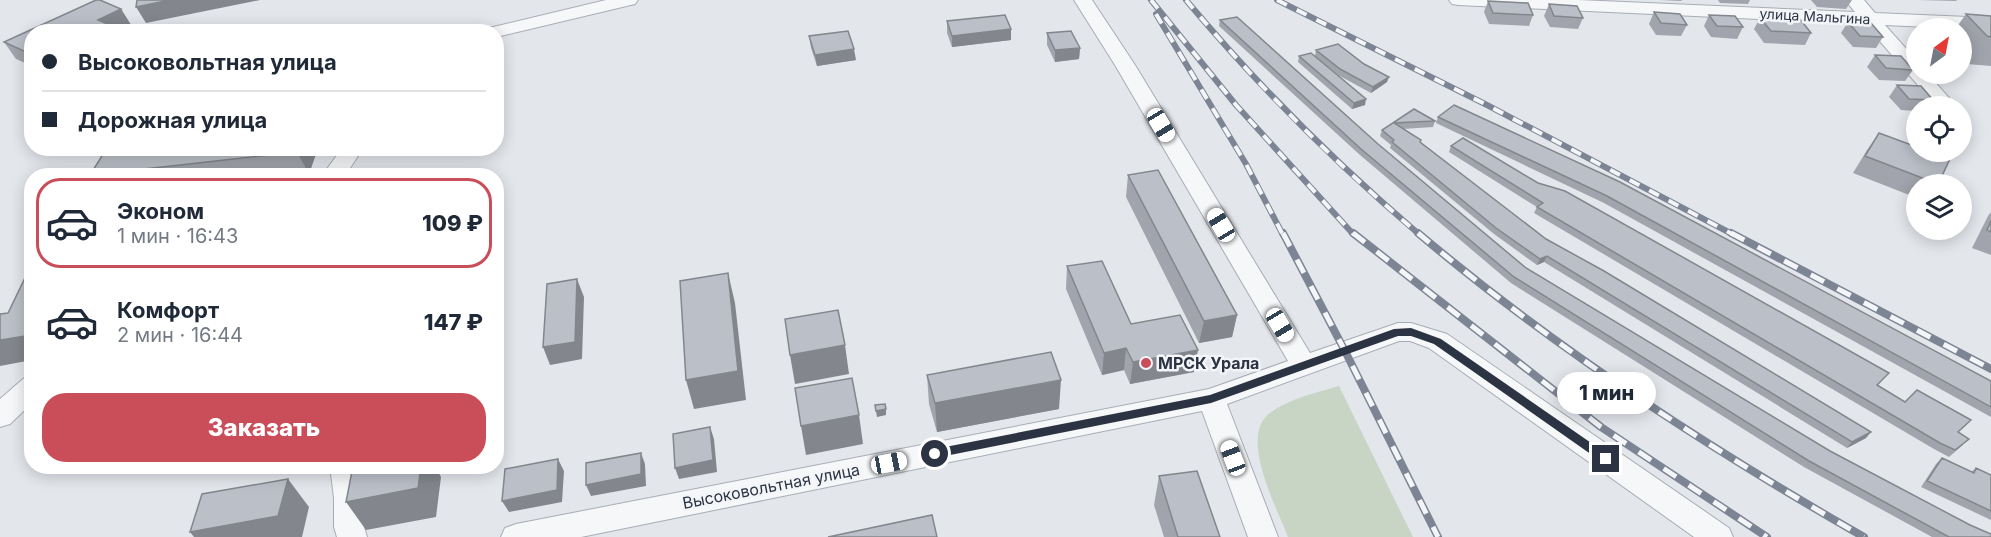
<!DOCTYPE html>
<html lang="ru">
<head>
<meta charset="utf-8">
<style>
	:root { --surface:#fff; --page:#f6f6f7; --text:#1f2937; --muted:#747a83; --line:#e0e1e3; --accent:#ca4e5a }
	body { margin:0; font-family:Inter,sans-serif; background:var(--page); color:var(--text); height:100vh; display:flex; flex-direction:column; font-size:22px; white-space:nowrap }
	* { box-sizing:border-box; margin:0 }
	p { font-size:20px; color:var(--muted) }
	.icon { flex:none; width:33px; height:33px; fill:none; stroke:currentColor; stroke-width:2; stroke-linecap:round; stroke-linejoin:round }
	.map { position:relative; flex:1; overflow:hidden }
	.side { position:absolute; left:24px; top:168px; width:480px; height:306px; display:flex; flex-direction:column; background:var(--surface); border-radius:24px; box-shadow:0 3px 15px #0003 }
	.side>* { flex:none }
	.top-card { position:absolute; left:24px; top:24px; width:480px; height:132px; border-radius:24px; box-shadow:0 3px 15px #0003; display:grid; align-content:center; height:132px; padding:0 18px; background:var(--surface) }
	.needle { width:39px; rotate:32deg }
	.buttons { position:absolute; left:1906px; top:18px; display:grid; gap:12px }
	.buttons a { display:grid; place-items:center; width:66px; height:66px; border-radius:50%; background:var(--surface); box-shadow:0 3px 15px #0003; font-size:30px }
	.end { position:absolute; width:27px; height:27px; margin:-14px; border:8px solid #2c3343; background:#fff; box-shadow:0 0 0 3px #fff }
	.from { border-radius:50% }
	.bubble { position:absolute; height:42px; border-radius:21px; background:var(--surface); box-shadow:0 3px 15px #0003; font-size:20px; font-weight:800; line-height:42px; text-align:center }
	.car { position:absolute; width:18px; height:36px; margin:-18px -9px; border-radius:8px; box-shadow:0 0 4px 2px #0007; background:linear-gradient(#fff 24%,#345 0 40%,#fff 0 76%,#345 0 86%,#fff 0) }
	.top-card b { display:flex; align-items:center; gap:21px; height:57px; font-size:22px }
	.top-card b+b { border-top:2px solid var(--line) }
	.top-card i { width:15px; height:15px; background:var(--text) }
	ul { padding:10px 0 0; list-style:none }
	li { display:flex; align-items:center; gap:18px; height:90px; margin:0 12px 9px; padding:0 6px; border:3px solid transparent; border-radius:24px }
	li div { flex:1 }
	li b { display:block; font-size:22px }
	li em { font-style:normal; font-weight:800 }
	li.on { border-color:var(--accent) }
	li>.icon { width:54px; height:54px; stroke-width:1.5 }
	.button { display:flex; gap:12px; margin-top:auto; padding:12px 18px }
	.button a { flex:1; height:69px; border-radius:24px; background:var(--accent); color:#fff; font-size:24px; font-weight:800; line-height:69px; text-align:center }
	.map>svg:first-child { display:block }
</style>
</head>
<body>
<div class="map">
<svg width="1991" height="537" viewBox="0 0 1991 537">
	<rect width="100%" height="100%" fill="#e3e6eb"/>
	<path fill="#c8d5c5" d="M1339 386 1413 537H1288C1277 508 1238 436 1270 413 1290 398 1316 393 1339 386Z"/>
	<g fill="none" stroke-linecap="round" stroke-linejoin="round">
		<g stroke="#a8adb5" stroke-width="2">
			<path id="minor" d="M606 0H638L635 4 496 37V32H487L489 28Z
				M1074 0H1092L1135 65 1310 353 1398 323H1411L1447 334 1729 528 1733 537H1694L1429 348 1410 341H1399L1227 404 1278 537H1248L1202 411 581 537H501L505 528 516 524 1209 389 1288 361 1115 65Z
				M1449 0H1578L1855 12 1845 0H1864L1875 13 1991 18V30L1885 25 1917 61V74H1928L1956 106H1936L1865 24 1458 5 1452 4Z
				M342 148H363L345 176H322Z
				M32 376V403L10 424 0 427V399L23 379Z
				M330 466H358L364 498V527L367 537H337L334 527V498Z"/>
		</g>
		<use href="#minor" fill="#f6f7f9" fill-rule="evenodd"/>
		<g stroke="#7d8594" stroke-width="6">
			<path id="rail-far1" d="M1151 0 1236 105 1354 235
				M1186 0C1259 87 1333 161 1420 235
				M1277 0 1487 105 1734 235
				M1156 14 1246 164 1283 235"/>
		</g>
		<g stroke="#7d8594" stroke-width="8">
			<path id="rail" d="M1283 233 1345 351 1438 537
				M1353 233 1601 427 1767 537
				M1418 233C1554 348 1710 449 1864 537
				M1731 233 1991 369"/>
		</g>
		<use href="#rail-far1" stroke="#f3f5f8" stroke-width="4" stroke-dasharray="11" stroke-linecap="butt"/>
		<use href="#rail" stroke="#f3f5f8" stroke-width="5" stroke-dasharray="15" stroke-linecap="butt"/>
	</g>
	<path fill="#a1a4ac" d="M96 0H100L121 9 131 25 119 32H32V66L16 59 4 42Z
		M1660 0H1682L1681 1Z
		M1718 0H1750L1748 4 1720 3Z
		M1811 0H1852L1846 9 1817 7Z
		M1919 0H1957L1956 1Z
		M1488 1 1533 15 1529 26 1489 24 1484 12Z
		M1549 4 1583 18 1578 29 1550 27 1544 16Z
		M1654 12 1687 25 1681 36 1656 35 1649 24Z
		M1966 14 1991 16V66L1967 64 1962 58V28H1956Z
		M1709 15 1743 27 1737 39 1711 37 1704 26Z
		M1760 18 1811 33 1805 45 1764 43 1754 29Z
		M1220 20 1378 144 1526 268 1830 451 1991 537H1932L1804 467 1511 283 1360 155 1219 26Z
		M947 21 1011 29V40L952 47 947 33Z
		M1848 22 1883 37 1876 48 1853 47 1841 33Z
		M1047 33 1080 48 1079 59 1055 62 1047 45Z
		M809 36 856 60 817 66 811 48Z
		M1316 50 1387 82 1371 93 1338 75 1315 56Z
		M1875 55 1913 70 1905 81 1879 80 1867 67Z
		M1299 56 1365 105 1352 109 1298 62Z
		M1897 85 1933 100 1928 106H1917V111L1901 110 1889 97Z
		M1454 105 1991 381V417L1604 203 1436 123 1438 117Z
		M1414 109 1435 121 1433 127 1403 129 1546 239 1866 438 1847 448 1544 262 1537 265 1494 234 1390 148 1391 145 1380 136 1382 130Z
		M1879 133 1950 159 1938 184H1917V198L1853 173 1867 150Z
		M1451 146 1538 183 1889 373 1878 385 1905 402 1959 432 1963 445 1949 457 1934 449 1534 213 1537 207 1449 152Z
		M130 148H318L309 174 294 176H90Z
		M1128 175 1237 315 1232 337 1199 343 1126 197Z
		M1991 212V255L1972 248 1988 216Z
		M1067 266 1131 324 1194 372 1130 384 1124 370 1102 375 1066 289Z
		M927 375 1059 409 937 432 929 404Z
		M1942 458 1971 472 1976 468 1991 475V520L1921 487 1936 464Z
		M1159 476 1220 537H1164L1154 505Z"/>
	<path fill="#83868c" d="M170 0H260L146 23 136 7Z
		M121 9 131 25 119 32H106L98 20Z
		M1011 29V40L952 47V36Z
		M1080 48 1079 59 1055 62V50Z
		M854 49 856 60 817 66 815 55Z
		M1389 77 1387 82 1371 93 1373 87Z
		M1366 99 1365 105 1352 109 1354 103Z
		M298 148H318L309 174 297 152Z
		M1547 256 1544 262 1537 265 1540 259Z
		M728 273 735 303 746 400 694 409 686 380Z
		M577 279 584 297 582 359 550 365 543 347Z
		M1237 315 1232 337 1199 343 1204 321Z
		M32 335V360L0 366V340Z
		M845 345 849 374 795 384 790 355Z
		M1126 348 1124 370 1102 375 1104 353Z
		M1198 350 1194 372 1130 384 1133 362Z
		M1061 380 1059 409 937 432 935 403Z
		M886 409V415L877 417 876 411Z
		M859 415 863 444 806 455 801 426Z
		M710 427 714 439 717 472 679 479 675 468Z
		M1871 432 1866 438 1847 448 1852 442Z
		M641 453 645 464 646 486 591 496 586 485Z
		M558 459 564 471 562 502 509 512 502 501Z
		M421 466H435L441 477 436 517 366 530 346 502Z
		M288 479 309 507 302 537H194L190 532Z"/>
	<path fill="#bbbfc8" stroke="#83868c" stroke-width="1.5" d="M96 0H100L121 9 98 20 117 28 109 32H32V51L28 53 4 42Z
		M137 0H170L136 7Z
		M1488 1 1528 3 1533 15 1493 13Z
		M1549 4 1577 6 1583 18 1554 16Z
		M1654 12 1680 14 1687 25 1661 23Z
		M1966 14 1991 16V37L1987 36Z
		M1005 15 1011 29 952 36 947 21Z
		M1709 15 1735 16 1743 27 1717 26Z
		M1237 17 1378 144 1526 268 1830 451 1970 525 1991 534V537H1949L1809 461 1514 277 1361 149 1220 20Z
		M1760 18 1800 19 1811 33 1771 31Z
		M1848 22 1871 23 1883 37 1860 36Z
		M848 31 854 49 815 55 809 36Z
		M1071 31 1080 48 1055 50 1047 33Z
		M1338 44 1364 64 1389 77 1373 87 1340 69 1316 50Z
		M1311 53 1366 99 1354 103 1299 56Z
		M1875 55 1901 56 1913 70 1886 68Z
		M1897 85 1921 86 1933 100 1909 99Z
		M1454 105 1620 182 1991 381V407L1607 196 1438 117Z
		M1414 109 1435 121 1394 123 1421 140 1420 142 1546 239 1604 271 1871 432 1852 442 1547 256 1540 259 1496 228 1392 142 1394 140 1382 130Z
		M1879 133 1917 147V152H1930L1950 159 1938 184 1865 156Z
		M1463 138 1538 183 1565 191 1889 373 1877 385 1905 402 1917 390 1971 420 1958 432 1969 439 1955 450 1940 443 1537 207 1543 203 1451 146Z
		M130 148H298L297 152 90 175 105 151Z
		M1158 170 1237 315 1204 321 1128 175Z
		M1991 221V232L1987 230Z
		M1102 261 1131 324 1180 315 1198 350 1133 362 1126 348 1104 353 1067 266Z
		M728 273 738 371 686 380 680 281Z
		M32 276V335L0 340V314L8 313 25 278Z
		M577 279 575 342 543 347 547 284Z
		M838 310 845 345 790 355 785 319Z
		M1051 352 1061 380 935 403 927 375Z
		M852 378 859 415 801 426 795 388Z
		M885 404 886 409 876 411 875 405Z
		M710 427 713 460 675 468 673 434Z
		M641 453V474L586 485V463Z
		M1942 458 1974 473 1976 468 1991 475V511L1927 481Z
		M558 459 557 490 502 501 505 469Z
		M353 466H421L418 488 346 502Z
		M1197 471 1220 537H1178L1159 476Z
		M288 479 278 516 190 532 202 494Z
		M932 515 937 537H828Z"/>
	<path fill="#2c3343" d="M1411 328 1441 339 1610 456V462H1602L1434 344 1411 336H1398L1211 403 935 458 929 454 935 449 1210 395 1394 329Z"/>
	<circle fill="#ca4e5a" stroke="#f3f5f8" stroke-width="2" cx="1146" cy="363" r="6"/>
	<g text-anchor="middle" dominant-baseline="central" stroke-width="5" stroke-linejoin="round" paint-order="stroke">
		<g font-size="14" fill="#2c3343" stroke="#f3f5f8">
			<text transform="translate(1815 16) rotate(3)">улица Мальгина</text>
		</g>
		<g font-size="16" font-weight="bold" fill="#2c3343" stroke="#f3f5f8" text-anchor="start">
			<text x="1158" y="363">МРСК Урала</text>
		</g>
		<g font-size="16" fill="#2c3343" stroke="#f3f5f8">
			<text transform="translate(771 486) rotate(-11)">Высоковольтная улица</text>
		</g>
	</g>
</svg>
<div class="buttons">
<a><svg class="needle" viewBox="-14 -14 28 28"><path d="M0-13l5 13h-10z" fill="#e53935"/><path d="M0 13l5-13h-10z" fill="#747a83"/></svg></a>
<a><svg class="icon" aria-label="locate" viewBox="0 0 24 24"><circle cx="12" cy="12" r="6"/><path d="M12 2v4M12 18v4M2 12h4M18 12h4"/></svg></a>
<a><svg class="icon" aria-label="layers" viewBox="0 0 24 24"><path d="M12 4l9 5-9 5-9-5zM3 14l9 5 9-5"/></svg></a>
</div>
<i class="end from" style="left:935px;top:454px"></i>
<i class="end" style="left:1606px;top:459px"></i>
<div class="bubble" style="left:1557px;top:372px;width:99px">1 мин</div>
<i class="car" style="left:1161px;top:125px;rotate:149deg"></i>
<i class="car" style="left:1221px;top:225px;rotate:329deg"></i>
<i class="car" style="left:1280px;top:325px;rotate:149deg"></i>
<i class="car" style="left:1233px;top:458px;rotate:339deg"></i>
<i class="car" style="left:889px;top:463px;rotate:79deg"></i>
<div class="top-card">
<b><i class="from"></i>Высоковольтная улица</b>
<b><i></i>Дорожная улица</b>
</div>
<section class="side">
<ul>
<li class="on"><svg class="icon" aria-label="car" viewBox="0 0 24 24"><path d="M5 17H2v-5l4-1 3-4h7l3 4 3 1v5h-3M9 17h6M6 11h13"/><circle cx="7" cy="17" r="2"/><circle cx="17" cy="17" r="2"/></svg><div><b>Эконом</b><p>1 мин · 16:43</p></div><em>109 ₽</em></li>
<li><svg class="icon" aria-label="car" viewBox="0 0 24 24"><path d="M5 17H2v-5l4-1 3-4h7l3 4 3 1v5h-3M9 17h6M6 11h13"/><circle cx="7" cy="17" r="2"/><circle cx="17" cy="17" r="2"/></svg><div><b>Комфорт</b><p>2 мин · 16:44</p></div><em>147 ₽</em></li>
</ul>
<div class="button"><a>Заказать</a></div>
</section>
</div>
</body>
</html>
